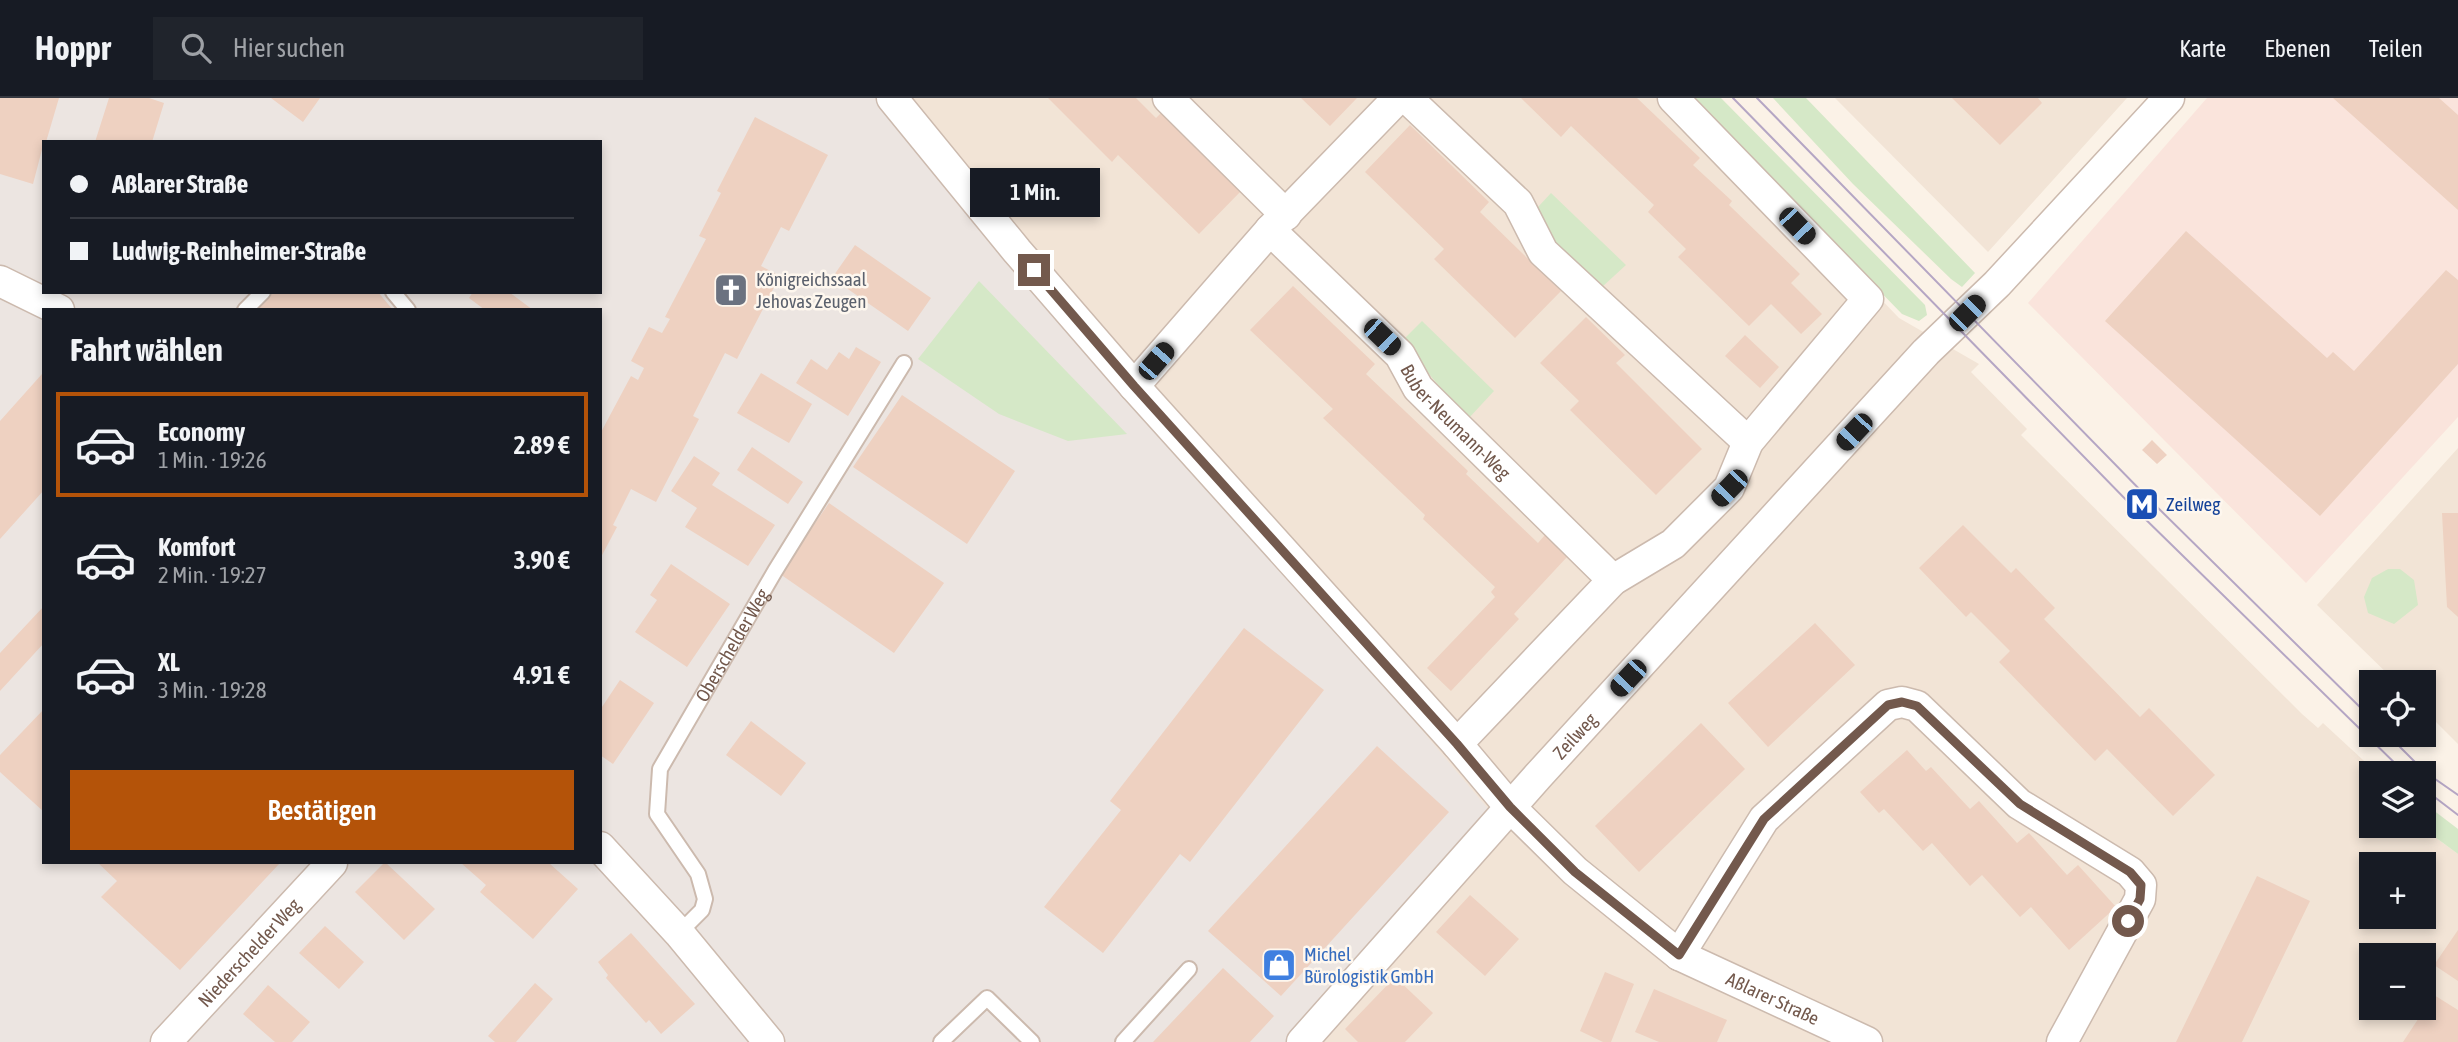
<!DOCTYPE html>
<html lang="de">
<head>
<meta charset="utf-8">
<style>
	:root { --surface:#171b24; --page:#20242c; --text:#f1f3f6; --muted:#9ea1a6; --line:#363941; --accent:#b45309 }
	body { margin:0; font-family:"Asap Condensed",sans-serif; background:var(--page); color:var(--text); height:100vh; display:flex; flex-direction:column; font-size:26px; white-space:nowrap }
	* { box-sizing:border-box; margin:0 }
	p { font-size:23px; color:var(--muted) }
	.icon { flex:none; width:38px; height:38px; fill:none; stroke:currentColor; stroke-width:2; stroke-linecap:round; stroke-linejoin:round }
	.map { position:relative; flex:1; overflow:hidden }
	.details { position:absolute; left:42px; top:210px; width:560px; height:556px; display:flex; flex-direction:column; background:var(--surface); border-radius:0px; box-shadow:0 4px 10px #0003 }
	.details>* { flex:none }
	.guide { position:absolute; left:42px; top:42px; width:560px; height:154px; border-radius:0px; box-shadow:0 4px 10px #0003; display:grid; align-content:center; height:154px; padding:0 28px; background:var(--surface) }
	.fabs { position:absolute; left:2359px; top:572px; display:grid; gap:14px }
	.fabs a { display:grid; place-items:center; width:77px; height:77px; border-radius:0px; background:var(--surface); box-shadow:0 4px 10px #0003; font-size:35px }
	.end { position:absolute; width:32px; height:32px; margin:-16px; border:9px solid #73594d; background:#fff; box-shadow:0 0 0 4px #fff }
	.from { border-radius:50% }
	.bubble { position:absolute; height:49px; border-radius:0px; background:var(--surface); box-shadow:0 4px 10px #0003; font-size:23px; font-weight:600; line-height:49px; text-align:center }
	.car { position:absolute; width:21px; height:42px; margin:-21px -10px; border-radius:9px; box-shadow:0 0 5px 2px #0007; background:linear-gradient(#222 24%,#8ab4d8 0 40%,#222 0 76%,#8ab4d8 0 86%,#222 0) }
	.guide b { display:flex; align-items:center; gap:24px; height:66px; font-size:26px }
	.guide b+b { border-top:2px solid var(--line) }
	.guide i { width:18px; height:18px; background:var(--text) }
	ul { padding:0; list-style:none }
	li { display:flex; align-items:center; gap:21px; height:105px; margin:0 14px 10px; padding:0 14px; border:4px solid transparent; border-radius:0px }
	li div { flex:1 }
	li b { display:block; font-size:26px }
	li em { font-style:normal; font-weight:600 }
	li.selected { border-color:var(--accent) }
	li>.icon { width:63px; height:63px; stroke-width:1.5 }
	h2 { padding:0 28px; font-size:32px; line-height:84px }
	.primary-button { display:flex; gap:14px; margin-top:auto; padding:14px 28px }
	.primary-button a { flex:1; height:80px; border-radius:0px; background:var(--accent); color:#fff; font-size:28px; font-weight:600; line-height:80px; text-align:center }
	header { display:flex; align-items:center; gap:42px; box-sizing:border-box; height:98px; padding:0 35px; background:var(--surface); border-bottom:2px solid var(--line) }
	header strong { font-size:33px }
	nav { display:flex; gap:38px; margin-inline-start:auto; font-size:24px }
	.search { width:490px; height:63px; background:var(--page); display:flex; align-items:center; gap:18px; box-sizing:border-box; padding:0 24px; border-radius:0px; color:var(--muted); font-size:26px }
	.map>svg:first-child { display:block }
</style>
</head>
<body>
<header>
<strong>Hoppr</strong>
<div class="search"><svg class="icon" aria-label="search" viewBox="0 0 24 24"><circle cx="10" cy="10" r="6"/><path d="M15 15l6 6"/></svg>Hier suchen</div>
<nav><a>Karte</a><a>Ebenen</a><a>Teilen</a></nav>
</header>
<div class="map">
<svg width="2458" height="944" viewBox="0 0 2458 944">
	<rect width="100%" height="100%" fill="#fbf2e7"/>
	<path fill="#f2e4d6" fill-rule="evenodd" d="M890 0H1688L1899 220 1979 266 1971 274 2027 331 2021 337 2302 616 2318 630 2323 625 2375 673 2382 666 2392 675 2371 676V728H2420L2458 756V944H1292ZM2371 766H2424V819H2371ZM2371 858H2424V910H2371Z
		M1835 0H2127L1988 154Z
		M2458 350V646L2424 612V584H2396L2317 507Z"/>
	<path fill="#fae4dc" d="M2207 0H2458V319L2306 485 2028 205Z"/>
	<path fill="#ece5e1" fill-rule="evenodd" d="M0 0H890L1495 719 1292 944H0ZM44 44H600V194H44ZM44 212H600V765H44Z"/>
	<path fill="#d5e8c7" d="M1692 0H1721L1925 207 1927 217 1919 223 1902 216Z
		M1773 0H1806L1975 175 1962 189 1951 181 1853 86Z
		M1551 95 1626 167 1602 189 1547 143 1538 109Z
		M979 183 1127 336 1068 343 999 316 918 261Z
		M1422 223 1494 293 1468 321C1445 296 1424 270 1402 243Z
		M2388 471H2400L2414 482 2418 507 2394 526 2368 515 2364 499 2372 480Z
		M2424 705 2458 731V756L2420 728H2424Z"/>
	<path fill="#eed1c1" d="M0 0H59L46 44H44L33 86 0 76Z
		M109 0H149L164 5 152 44H95Z
		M271 0H320L303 24Z
		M1048 0H1136L1156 20 1162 14 1242 92 1199 136 1118 57 1112 64Z
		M1301 0H1357L1330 28Z
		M1521 0H1637L1700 60 1693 67 1732 103 1729 107 1800 176 1791 185 1822 216 1801 236 1771 206 1749 228 1678 159 1686 151 1648 114 1654 107 1571 28 1561 39Z
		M1952 0H2038L2042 5 2000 47Z
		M2333 0H2439L2458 17V112Z
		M755 19 828 57 789 133 781 129 761 168 780 178 737 261 725 255 693 318 699 321 656 404 631 391 613 427 617 429 600 461V336L631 278 638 282 644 270 631 263 649 229 662 235 670 221 665 219 706 141 699 138 721 95 717 93Z
		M1410 27 1489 104 1480 114 1561 193 1515 240 1434 161 1444 151 1365 74Z
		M2186 133 2327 260 2333 254 2354 273 2446 172 2458 182V266L2320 418 2105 223Z
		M855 147 931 200 908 233 832 180Z
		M1293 188 1375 266 1366 276 1468 373 1466 376 1538 445 1545 437 1567 459 1514 516 1519 521 1451 593 1427 570 1495 499 1491 494 1495 489 1423 421 1425 417 1323 320 1333 311 1250 232Z
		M274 194H378L393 212H254Z
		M473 194H509L533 212H485L469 200Z
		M1586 219 1625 257 1616 265 1702 351 1656 397 1570 312 1579 303 1540 265Z
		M1745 237 1779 269 1760 290 1725 258Z
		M856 249 881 264 848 318 796 285 811 261 827 272 839 254 849 261Z
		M761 275 812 306 789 345 737 315Z
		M42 276 44 278V392L0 441V323Z
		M902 297 1015 373 967 446 853 369Z
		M2152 342 2167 357 2157 366 2142 352Z
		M752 349 803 384 788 406 737 372Z
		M694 358 720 375 712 387 775 427 748 468 685 429 697 410 671 393Z
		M829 405 944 485 894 555 780 476Z
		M2442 415H2458V519L2447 509Z
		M1963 427 2011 475 2016 470 2055 510 2044 521 2140 619 2149 610 2215 677 2173 718 2107 651 2095 663 1999 564 2010 553 1971 514 1966 519 1919 470Z
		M671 466 730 506 687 569 635 534 657 502 650 497Z
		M44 508V545L0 593V555Z
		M1815 525 1855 567 1768 649 1728 605Z
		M1244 530 1324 592 1190 764 1180 756 1103 855 1044 809 1121 712 1110 703Z
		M620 582 654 605 613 666 600 657V612Z
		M44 611V714L0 674V657Z
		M751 623 806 665 781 698 726 657Z
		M1701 625 1745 671 1639 774 1595 728Z
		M1377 648 1449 714 1281 898 1208 833Z
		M1907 652 1926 673 1931 669 1970 711 1979 703 2017 745 2029 735 2067 777 2078 767 2116 809 2069 852 2031 809 2020 819 1982 777 1970 788 1932 745 1923 753 1884 711 1879 715 1860 694Z
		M98 765H280L180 872 101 799 117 783Z
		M384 765H386L435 811 404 842 355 794Z
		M461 765H549L578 791 533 841 480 794 486 787Z
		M2257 778 2310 803 2242 944H2176Z
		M1470 797 1519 841 1485 878 1436 834Z
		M325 828 364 864 339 891 299 855Z
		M2458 832V883L2434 867Z
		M631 835 695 906 661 936 649 922 646 925 606 880 608 877 598 864Z
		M1223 870 1274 918 1250 944H1153Z
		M1605 874 1634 886 1611 944H1603L1580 933Z
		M1395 879 1433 915 1405 944H1358L1345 931Z
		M535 885 553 901 516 944H495L488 938Z
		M268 887 310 924 292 944H275L243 916Z
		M1654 891 1727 922 1717 944H1659L1635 934Z
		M2434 897 2458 912V944H2403Z"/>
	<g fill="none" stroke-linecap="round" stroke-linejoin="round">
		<g stroke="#ccbaae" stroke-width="18">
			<g id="lane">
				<path d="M393 194 408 212"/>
				<path d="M245 212 263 194"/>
				<path id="s1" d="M679 835 702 812 705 801 698 776 657 716 660 671 775 473 904 265"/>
				<path d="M941 944 987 900 1032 944"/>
				<path d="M1123 944 1189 871"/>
			</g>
		</g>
		<g stroke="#ccbaae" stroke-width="33">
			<g id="street">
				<path id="s2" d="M892 0 1017 153 1134 288 1457 646 1510 709 1575 773 1679 857 1867 944"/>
				<path d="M1168 0 1286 117"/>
				<path d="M1407 0 1518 105 1543 154 1748 344"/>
				<path id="s3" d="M1270 132 1400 257 1418 290 1613 482"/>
				<path d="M0 183 59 212"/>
				<path d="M1134 288 1270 132 1398 0"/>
				<path d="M1457 646 1613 482 1673 446 1729 390 1748 344 1868 201 1673 0"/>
				<path d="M600 749 679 835 769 944"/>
				<path d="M1679 857 1764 721 1888 607 1902 604 1917 608 2019 706 2130 774 2141 787 2140 801 2062 944"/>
				<path id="s4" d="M166 944 332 765"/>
				<path id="s5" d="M1302 944 1538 678 1926 254 1997 186 2169 0"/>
			</g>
		</g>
		<use href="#lane" stroke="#fff" stroke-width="14"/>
		<use href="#street" stroke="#fff" stroke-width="30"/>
		<path stroke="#b5a6c4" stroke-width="2" d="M1733 0 2135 411 2406 676
			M1757 0 2149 401 2371 620
			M2388 637 2425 674 2458 697
			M2424 691 2458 717"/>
	</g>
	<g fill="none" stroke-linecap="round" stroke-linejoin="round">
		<path stroke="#73594d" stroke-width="9" d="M1034 172 1134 288 1457 646 1510 709 1575 774 1679 857 1764 721 1888 607 1902 604 1917 608 2020 706 2130 774 2141 787 2140 801 2128 823"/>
	</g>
	<defs>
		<g id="church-square" transform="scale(1.75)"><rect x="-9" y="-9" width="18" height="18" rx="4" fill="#6b7280" stroke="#fef7ee"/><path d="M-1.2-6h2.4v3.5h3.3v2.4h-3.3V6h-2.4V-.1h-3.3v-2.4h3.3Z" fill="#fff"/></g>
		<g id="metro-square" transform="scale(1.75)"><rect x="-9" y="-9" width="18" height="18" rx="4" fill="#1a4fb4" stroke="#fef7ee"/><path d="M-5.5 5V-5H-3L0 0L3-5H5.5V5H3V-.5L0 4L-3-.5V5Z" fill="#fff"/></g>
		<g id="shop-square" transform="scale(1.75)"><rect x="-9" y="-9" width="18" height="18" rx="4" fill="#3f7fe0" stroke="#fef7ee"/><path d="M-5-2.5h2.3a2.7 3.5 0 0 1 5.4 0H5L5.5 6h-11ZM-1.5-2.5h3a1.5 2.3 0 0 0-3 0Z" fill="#fff"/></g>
	</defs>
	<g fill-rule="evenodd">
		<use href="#church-square" x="731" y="192"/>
		<use href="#metro-square" x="2142" y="406"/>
		<use href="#shop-square" x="1279" y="867"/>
	</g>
	<g text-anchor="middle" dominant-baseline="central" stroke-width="5" stroke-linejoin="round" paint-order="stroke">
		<g font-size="19" fill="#5b616d" stroke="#fef7ee" text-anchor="start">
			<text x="756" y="181">Königreichssaal<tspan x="756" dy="22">Jehovas Zeugen</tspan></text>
		</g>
		<g font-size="19" fill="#73594d" stroke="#fef7ee">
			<text stroke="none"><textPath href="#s3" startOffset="268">Buber-Neumann-Weg</textPath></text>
			<text stroke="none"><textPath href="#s1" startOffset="331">Oberschelder Weg</textPath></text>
			<text stroke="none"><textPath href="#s5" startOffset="410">Zeilweg</textPath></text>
			<text stroke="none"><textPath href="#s4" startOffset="122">Niederschelder Weg</textPath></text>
			<text stroke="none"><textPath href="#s2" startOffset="1269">Aßlarer Straße</textPath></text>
		</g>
		<g font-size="19" fill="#164399" stroke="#fef7ee" text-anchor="start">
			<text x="2166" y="406">Zeilweg</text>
		</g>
		<g font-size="19" fill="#366cbe" stroke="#fef7ee" text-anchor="start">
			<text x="1304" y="856">Michel<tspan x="1304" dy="22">Bürologistik GmbH</tspan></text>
		</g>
	</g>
</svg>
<div class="fabs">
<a><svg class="icon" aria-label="locate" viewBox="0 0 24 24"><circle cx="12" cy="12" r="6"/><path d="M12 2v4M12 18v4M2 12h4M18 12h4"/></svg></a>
<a><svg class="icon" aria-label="layers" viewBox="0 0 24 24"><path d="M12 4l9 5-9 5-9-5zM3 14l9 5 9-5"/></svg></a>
<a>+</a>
<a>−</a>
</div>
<i class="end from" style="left:2128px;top:823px"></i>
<i class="end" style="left:1034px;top:172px"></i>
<div class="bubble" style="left:970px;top:70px;width:130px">1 Min.</div>
<i class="car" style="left:1797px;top:128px;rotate:136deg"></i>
<i class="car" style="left:1967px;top:215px;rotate:45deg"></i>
<i class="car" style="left:1382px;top:239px;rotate:134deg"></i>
<i class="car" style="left:1156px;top:263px;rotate:41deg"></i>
<i class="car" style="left:1854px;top:334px;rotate:223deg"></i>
<i class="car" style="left:1729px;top:390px;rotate:224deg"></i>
<i class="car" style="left:1628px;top:580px;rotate:223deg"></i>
<div class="guide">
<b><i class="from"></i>Aßlarer Straße</b>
<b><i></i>Ludwig-Reinheimer-Straße</b>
</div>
<section class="details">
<h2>Fahrt wählen</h2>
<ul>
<li class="selected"><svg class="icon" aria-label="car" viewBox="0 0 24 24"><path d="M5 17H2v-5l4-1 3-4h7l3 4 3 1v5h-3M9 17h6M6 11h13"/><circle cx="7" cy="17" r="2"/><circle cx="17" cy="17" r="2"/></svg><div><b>Economy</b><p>1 Min. · 19:26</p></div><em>2.89 €</em></li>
<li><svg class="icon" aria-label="car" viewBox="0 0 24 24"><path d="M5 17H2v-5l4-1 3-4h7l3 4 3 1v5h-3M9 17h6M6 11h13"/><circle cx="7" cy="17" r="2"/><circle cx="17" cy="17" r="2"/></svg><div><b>Komfort</b><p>2 Min. · 19:27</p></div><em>3.90 €</em></li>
<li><svg class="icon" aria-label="car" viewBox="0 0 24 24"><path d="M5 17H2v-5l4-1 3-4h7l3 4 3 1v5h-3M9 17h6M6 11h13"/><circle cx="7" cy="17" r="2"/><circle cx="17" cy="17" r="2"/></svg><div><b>XL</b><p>3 Min. · 19:28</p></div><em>4.91 €</em></li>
</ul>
<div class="primary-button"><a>Bestätigen</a></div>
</section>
</div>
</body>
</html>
